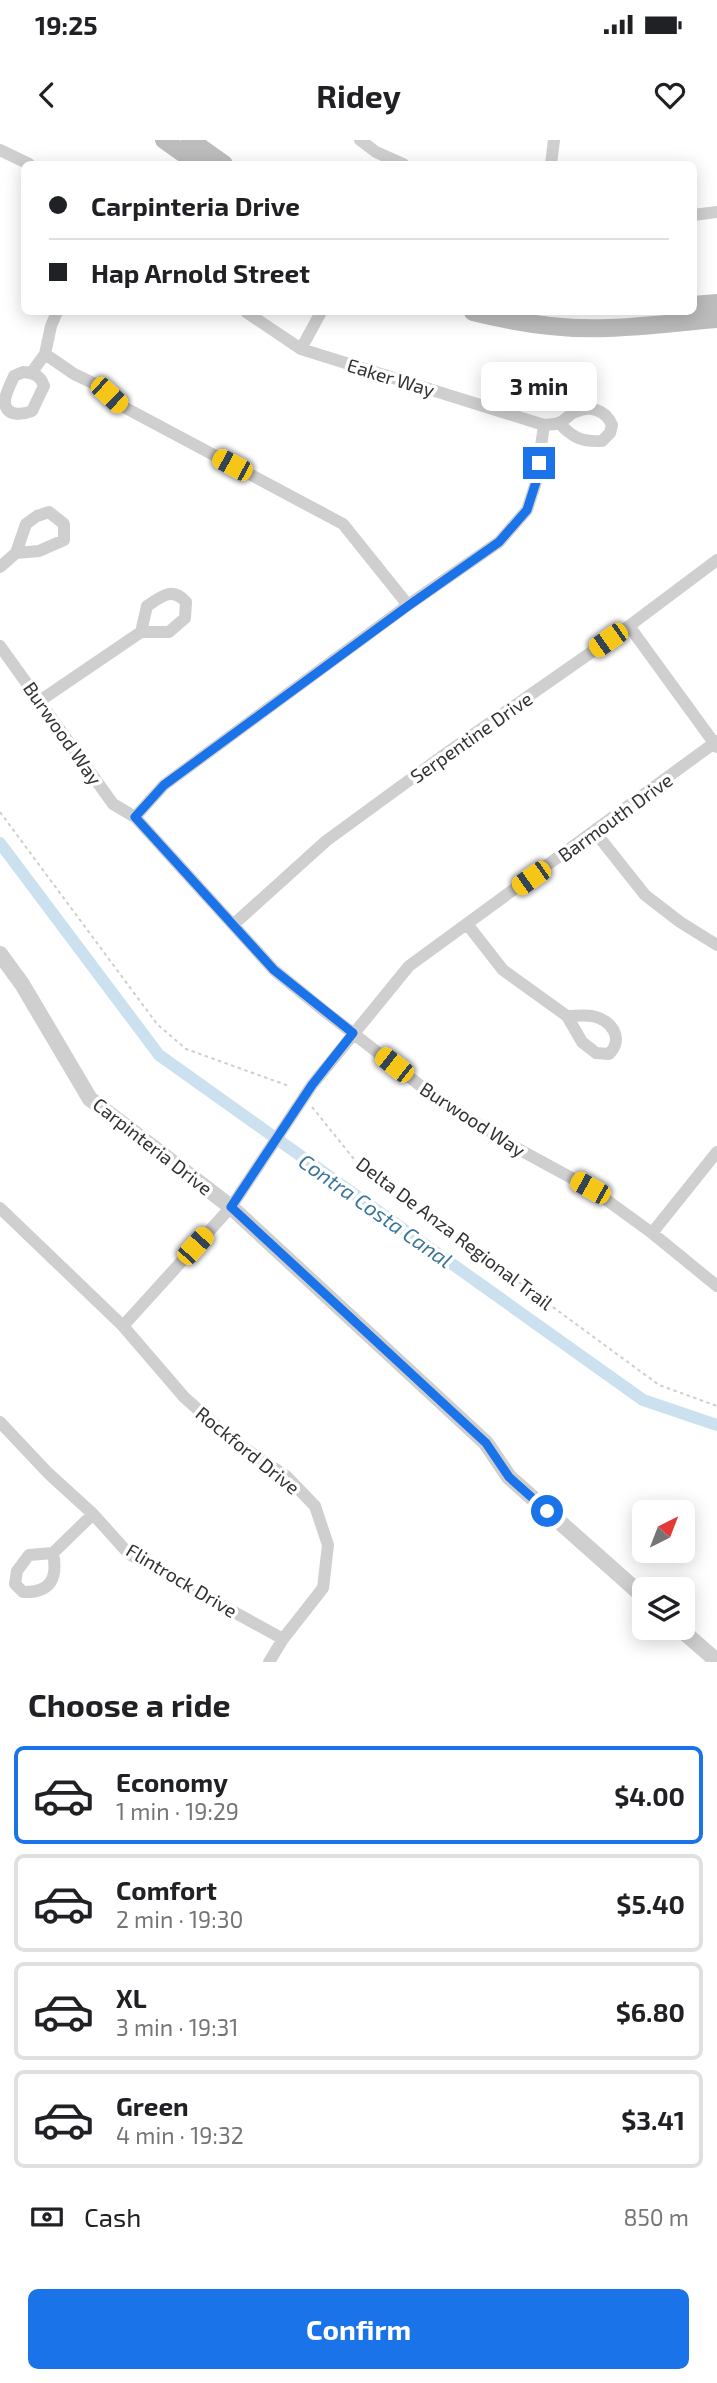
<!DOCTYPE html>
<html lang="en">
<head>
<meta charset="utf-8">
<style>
	:root { --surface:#fff; --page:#f2f2f2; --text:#202124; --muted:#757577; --line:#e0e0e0; --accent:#1a73e8 }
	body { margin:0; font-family:"Exo 2",sans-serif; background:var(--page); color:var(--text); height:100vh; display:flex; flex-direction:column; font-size:26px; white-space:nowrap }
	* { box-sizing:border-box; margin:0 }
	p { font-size:23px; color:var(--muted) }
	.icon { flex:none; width:38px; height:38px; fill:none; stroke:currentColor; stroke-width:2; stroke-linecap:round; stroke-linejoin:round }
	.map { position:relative; height:1522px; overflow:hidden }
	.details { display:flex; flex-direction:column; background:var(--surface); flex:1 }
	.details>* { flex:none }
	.top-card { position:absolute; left:21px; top:21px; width:676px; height:154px; border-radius:10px; box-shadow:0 4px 18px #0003; display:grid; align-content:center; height:154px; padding:0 28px; background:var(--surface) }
	.needle { width:46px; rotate:42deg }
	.buttons { position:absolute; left:632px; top:1360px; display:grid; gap:14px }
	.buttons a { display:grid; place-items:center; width:63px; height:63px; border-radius:10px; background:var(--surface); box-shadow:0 4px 18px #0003; font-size:35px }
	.end { position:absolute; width:32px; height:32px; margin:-16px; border:9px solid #1a73e8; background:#fff; box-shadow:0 0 0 4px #fff }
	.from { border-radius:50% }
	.bubble { position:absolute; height:49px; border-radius:10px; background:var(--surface); box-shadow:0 4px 18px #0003; font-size:23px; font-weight:700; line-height:49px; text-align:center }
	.car { position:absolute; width:21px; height:42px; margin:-21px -10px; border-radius:9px; box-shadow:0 0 5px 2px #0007; background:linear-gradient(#f5c518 24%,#345 0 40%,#f5c518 0 76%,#345 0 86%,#f5c518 0) }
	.top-card b { display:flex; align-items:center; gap:24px; height:66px; font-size:26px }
	.top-card b+b { border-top:2px solid var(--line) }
	.top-card i { width:18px; height:18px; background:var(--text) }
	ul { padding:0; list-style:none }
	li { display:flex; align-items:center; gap:21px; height:98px; margin:0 14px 10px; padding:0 14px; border:4px solid var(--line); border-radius:10px }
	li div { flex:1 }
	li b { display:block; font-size:26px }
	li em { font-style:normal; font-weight:700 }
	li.on { border-color:var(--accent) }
	li>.icon { width:63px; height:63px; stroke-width:1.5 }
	h2 { padding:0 28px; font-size:32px; line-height:84px }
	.pay { display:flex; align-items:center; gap:18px; height:77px; padding:0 28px; font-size:26px }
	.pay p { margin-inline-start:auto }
	.primary-button { display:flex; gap:14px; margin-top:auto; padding:14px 28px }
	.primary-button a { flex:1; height:80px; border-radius:10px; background:var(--accent); color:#fff; font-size:28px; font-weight:700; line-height:80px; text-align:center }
	.status { display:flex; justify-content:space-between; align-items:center; height:49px; padding:0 35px; background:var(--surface); direction:ltr }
	.status svg { height:19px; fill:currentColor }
	header { display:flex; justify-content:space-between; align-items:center; height:91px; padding:0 28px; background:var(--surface); font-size:32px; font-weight:700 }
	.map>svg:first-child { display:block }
</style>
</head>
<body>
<div class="status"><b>19:25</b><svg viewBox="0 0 49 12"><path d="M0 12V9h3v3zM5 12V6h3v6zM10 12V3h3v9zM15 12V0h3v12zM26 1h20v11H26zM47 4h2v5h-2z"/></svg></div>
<header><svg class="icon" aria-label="back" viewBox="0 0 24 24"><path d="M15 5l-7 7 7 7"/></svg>Ridey<svg class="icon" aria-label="heart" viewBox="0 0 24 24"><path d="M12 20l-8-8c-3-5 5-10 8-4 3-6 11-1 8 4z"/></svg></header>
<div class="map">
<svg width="717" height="1522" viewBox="0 0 717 1522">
	<rect width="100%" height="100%" fill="#fff"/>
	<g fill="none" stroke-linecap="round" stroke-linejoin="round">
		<path stroke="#cce1ef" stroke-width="12" d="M0 703 159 915 643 1260 717 1285"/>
		<path stroke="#cfcfcf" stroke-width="2" stroke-dasharray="3.5 3.5" stroke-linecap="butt" d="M0 672 157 884 186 909 289 946
			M312 967 358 1024 659 1245 717 1266"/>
		<path stroke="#cfcfcf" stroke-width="12" d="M360 0 376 12 403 24
			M0 10 29 24
			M551 24 554 0
			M693 75 717 72
			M246 172 301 209 544 285C550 284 556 285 561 282 566 279 570 274 575 272 590 265 606 270 612 285L610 293 602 301C582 302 573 298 559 283
			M301 209 321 172
			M45 214 74 234 97 245 120 265 343 384 408 465
			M23 232C34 233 40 235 44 246L32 271C22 275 4 277 5 260 6 252 11 243 14 236Z
			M32 232 45 214 51 186 57 172
			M0 427 16 413 26 384 37 376 49 372 64 384V400L39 411 16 413
			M629 486 717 607
			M0 506 113 664 135 677 274 830 323 870 435 957 511 1005 590 1048 652 1093 717 1146
			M41 560 141 492H169L185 478 186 462C172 446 161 457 147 466L141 492
			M135 677 164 645 408 465 499 402 527 370 536 342 544 285
			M595 692 645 755 680 782 717 805
			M234 784 326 701 441 617 629 486 717 420
			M467 784 503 830 567 876 582 902 596 913 609 914C625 898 611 880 592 876 584 875 575 876 567 876
			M0 1068 123 1186 184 1257 232 1300 286 1336 315 1366 328 1405 323 1448 283 1499 269 1522
			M652 1093 717 1012
			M123 1186 231 1067 312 945 409 826 717 601
			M0 1282 48 1333 93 1374 129 1414 283 1499
			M53 1413C58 1438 51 1453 23 1452L15 1444 17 1431 29 1415 53 1413 93 1374"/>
		<path stroke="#cfcfcf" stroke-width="16" d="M0 814 22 844 90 959 231 1067 486 1303 509 1337 644 1457
			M679 1488 717 1521"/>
		<path stroke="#bcbcbc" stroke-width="18" d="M164 0 198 24
			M190 0 224 24
			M693 165 717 163
			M473 172C517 183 563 190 608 188 644 187 681 182 717 179"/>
	</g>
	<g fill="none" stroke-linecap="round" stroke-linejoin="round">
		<path stroke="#1a73e8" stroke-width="9" d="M539 323 536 342 527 370 499 402 408 466 164 645 135 677 274 830 353 893 312 945 231 1067 486 1303 509 1337 547 1371"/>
	</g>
	<g text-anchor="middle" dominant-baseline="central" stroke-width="7" stroke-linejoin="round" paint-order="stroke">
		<g font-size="19" fill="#323232" stroke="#fff">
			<text transform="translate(391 237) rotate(17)">Eaker Way</text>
			<text transform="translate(63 593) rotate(55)">Burwood Way</text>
			<text transform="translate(471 597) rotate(-35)">Serpentine Drive</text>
			<text transform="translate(615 677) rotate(-36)">Barmouth Drive</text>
			<text transform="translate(473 979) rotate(33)">Burwood Way</text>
			<text transform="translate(153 1006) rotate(38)">Carpinteria Drive</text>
			<text transform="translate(455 1093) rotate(37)">Delta De Anza Regional Trail</text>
			<text transform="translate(248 1310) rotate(39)">Rockford Drive</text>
			<text transform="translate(182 1440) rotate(31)">Flintrock Drive</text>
		</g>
		<g font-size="21" font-style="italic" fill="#3a759a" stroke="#fff">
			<text transform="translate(376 1070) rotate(35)">Contra Costa Canal</text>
		</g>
	</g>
</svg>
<div class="buttons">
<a><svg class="needle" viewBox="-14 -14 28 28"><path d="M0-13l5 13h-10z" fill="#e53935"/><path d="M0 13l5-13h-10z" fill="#757577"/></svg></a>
<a><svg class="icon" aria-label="layers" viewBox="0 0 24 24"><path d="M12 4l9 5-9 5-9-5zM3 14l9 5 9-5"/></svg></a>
</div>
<i class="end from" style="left:547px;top:1371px"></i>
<i class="end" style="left:539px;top:323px"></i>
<div class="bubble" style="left:481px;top:222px;width:116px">3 min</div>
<i class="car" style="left:109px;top:255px;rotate:133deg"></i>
<i class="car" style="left:232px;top:325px;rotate:298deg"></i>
<i class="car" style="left:608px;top:500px;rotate:235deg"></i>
<i class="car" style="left:531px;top:738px;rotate:235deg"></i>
<i class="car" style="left:394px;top:925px;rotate:308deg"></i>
<i class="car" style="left:590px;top:1048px;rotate:299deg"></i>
<i class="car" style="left:195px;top:1106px;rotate:42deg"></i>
<div class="top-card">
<b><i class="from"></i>Carpinteria Drive</b>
<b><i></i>Hap Arnold Street</b>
</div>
</div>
<section class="details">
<h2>Choose a ride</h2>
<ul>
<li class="on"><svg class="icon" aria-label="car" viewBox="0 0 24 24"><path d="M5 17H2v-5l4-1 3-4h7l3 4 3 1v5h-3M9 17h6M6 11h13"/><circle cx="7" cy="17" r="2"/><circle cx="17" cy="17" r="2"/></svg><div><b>Economy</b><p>1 min · 19:29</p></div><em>$4.00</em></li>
<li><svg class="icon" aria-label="car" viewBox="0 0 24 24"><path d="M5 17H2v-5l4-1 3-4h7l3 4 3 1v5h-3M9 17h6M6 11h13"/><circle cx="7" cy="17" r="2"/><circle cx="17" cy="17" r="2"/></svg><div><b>Comfort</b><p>2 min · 19:30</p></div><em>$5.40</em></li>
<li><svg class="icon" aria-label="car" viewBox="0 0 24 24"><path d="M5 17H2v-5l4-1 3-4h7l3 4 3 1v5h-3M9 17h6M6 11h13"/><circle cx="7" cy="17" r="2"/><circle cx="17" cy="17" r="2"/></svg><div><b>XL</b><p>3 min · 19:31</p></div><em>$6.80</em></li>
<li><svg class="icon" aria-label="car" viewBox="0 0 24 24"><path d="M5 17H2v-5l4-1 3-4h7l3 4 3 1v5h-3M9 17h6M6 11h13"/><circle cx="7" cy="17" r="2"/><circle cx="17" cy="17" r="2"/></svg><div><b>Green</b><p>4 min · 19:32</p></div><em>$3.41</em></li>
</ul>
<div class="pay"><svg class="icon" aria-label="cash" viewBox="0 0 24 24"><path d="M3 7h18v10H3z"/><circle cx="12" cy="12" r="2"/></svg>Cash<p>850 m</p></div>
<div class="primary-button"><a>Confirm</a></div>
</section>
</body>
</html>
